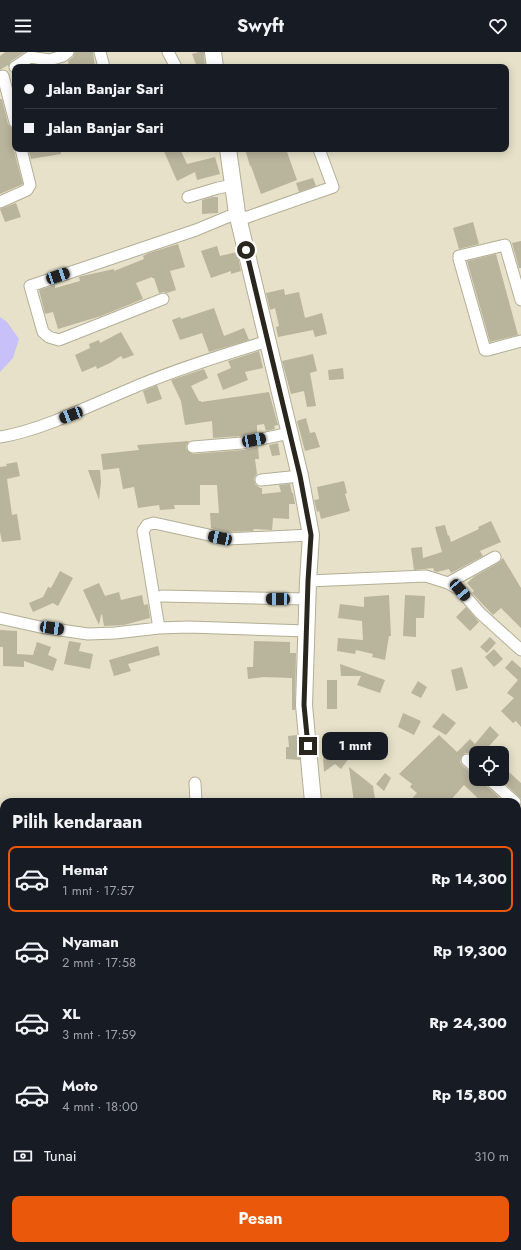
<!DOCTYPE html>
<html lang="id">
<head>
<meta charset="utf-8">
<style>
	:root { --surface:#171b24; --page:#20242c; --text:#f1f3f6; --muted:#9ea1a6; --line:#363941; --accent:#ea580c }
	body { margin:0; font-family:Jost,sans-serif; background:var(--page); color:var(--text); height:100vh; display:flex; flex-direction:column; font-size:15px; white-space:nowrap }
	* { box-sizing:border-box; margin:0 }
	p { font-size:13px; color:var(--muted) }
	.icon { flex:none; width:22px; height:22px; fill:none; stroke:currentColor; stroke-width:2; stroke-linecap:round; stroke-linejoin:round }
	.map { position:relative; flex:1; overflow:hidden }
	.details { position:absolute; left:0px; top:746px; width:521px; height:452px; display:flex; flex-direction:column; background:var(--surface); border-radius:12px 12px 0 0; box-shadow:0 2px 10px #0003 }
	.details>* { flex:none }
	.guide { position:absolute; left:12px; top:12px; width:497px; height:88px; border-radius:8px; box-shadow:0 2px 10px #0003; display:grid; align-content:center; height:88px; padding:0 12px; background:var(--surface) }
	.controls { position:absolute; left:469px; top:694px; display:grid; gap:8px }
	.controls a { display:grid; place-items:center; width:40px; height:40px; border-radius:8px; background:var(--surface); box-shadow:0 2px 10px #0003; font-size:20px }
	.end { position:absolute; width:18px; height:18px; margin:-9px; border:5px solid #29271d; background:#fff; box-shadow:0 0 0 2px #fff }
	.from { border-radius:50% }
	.bubble { position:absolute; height:28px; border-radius:8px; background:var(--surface); box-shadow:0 2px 10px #0003; font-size:13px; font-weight:700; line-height:28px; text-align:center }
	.car { position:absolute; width:12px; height:24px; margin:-12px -6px; border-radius:5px; box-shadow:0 0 3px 1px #0007; background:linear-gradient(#222 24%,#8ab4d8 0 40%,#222 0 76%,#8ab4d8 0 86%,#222 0) }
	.guide b { display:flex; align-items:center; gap:14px; height:38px; font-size:15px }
	.guide b+b { border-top:1px solid var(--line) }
	.guide i { width:10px; height:10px; background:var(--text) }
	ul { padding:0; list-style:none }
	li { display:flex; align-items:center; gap:12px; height:66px; margin:0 8px 6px; padding:0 4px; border:2px solid transparent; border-radius:8px }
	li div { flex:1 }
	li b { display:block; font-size:15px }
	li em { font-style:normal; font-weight:700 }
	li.current { border-color:var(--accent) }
	li>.icon { width:36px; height:36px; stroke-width:1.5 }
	h2 { padding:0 12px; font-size:18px; line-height:48px }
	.pay { display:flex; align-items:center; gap:10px; height:44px; padding:0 12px; font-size:15px }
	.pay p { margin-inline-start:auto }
	.primary-button { display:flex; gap:8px; margin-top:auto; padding:8px 12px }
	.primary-button a { flex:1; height:46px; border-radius:8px; background:var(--accent); color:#fff; font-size:16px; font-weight:700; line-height:46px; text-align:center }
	header { display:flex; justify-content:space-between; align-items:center; height:52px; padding:0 12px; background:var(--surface); font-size:18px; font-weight:700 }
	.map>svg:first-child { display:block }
</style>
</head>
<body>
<header><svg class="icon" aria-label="menu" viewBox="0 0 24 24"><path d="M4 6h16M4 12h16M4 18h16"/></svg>Swyft<svg class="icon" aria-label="heart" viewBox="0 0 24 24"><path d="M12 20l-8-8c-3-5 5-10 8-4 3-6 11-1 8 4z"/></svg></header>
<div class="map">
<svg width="521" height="1198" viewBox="0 0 521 1198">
	<rect width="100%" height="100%" fill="#e6e1c8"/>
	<path fill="#c7c0f9" d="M0 265 7 270 19 287 13 306 0 320Z"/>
	<path fill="#b9b49c" d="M5 0H25L11 9 8 15V13L0 18V4Z
		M75 0H93L95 15H69L68 9 73 5Z
		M199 0H204L205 15H197L192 2Z
		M0 47H2L8 72 13 77V79H12L15 91 14 99 23 132 0 142Z
		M28 97H61V102L31 107Z
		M163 97H180L187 112 215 105 220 122 197 128 195 120 177 129Z
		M245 97H266V100L275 97H286L297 128 261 142 251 114H250Z
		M313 126 316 134 299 140 296 131Z
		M212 145H218V161L202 162V148Z
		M16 151 21 165 5 170 0 157Z
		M473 170 479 192 459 197 453 176Z
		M521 189V216H519L512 191Z
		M178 192 185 215 170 219 176 238 167 241 164 240 159 241 154 226H152V225L136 231 143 247 101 264 58 277 53 260 45 262 39 238 55 233V236L80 229 79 225 82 224 114 217V219L144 207 143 204 149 201Z
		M217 194 220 204 237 200 241 219 231 222V219L211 226 201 199Z
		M496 202 518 283 490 290 467 209Z
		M284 237 285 243 299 240 305 266 322 261 327 282 315 285 313 278 278 285 276 275 279 274 275 256 270 258 266 241Z
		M214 256 224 284 244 276 249 288 209 300 202 281 180 288 172 268 180 265 181 267Z
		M121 280 134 303 123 307 121 304 110 311 97 317 96 314 82 320 75 303 90 296 89 292 99 288 100 291Z
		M259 299 263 316 245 320 248 328 223 338 217 322 231 316 228 309Z
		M313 302 317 319 310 321 316 354 307 355 304 339 291 342 282 309Z
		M343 316 344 327 329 328 328 318Z
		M204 317 208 326 191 334 199 349H201V350L269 340 278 373 274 374 275 377 266 379 264 372 257 373V381L241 384 213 386 212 369 185 373 181 349 171 328Z
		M157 333 162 347 147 352 143 339Z
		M306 366 310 381 315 380 320 395 305 399 297 369Z
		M189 389 187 392 186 396 188 399 193 402 243 398 258 395 259 407H255L257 422 254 426 255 432 259 435 260 436H262V442L281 440 279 433 290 432 292 441H293L295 452H289V467L273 466 272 478 254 477 253 479 227 480 211 476 210 461H219L217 433H200V453H174L175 457 160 458 159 453 138 456 134 435 123 437 119 416 103 418 101 402 139 398 137 393Z
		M278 391 280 403 272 404 269 393Z
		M17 410 20 424 7 427 12 463 17 462 21 488 2 490 0 480V415L7 414 6 412Z
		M88 418H100L101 430 99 448Z
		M344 429 347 441 345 442 350 459 321 467 319 459 317 460 314 448 319 447 317 435Z
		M491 469 501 490 480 499 483 504 451 521 449 517 437 520 434 519 433 516 414 518 411 496 422 495 423 506 442 500 435 475 445 473 448 484 449 483 451 490 479 477 478 475Z
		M503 506 521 536V576L501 556 493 563 472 541 474 539 467 531 475 524 498 511Z
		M60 519 73 526 58 554 53 551 33 560 29 551 43 545 48 535 51 536Z
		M99 531 105 544 119 540 121 548 142 543 144 553 148 552 150 566 124 573 104 574 102 562 101 563 99 573 83 538Z
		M389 543 391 584H389L385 608 372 605 373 602 356 598 355 602 337 599 338 586 363 588 362 569 338 566 340 552 364 555V545Z
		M405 543 425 544 424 566H416V585L403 584Z
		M466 555 479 570 470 579 456 565Z
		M0 578 17 579V602L33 603 37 590 51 595 48 603 57 607 53 619 24 609V615L3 614V595H0Z
		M490 585 496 591 487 601 480 595Z
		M69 589 81 591 79 599 93 602 90 617 64 612Z
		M254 589 290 590V601H296L295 658H292V626L264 625 248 627 247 615H253Z
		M158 594 160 603 128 612 131 619 114 624 109 608Z
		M494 597 503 607 494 615 485 605Z
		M512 608 521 616V675L516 669 513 671 501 659 514 646 507 641 518 628 505 616Z
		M340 612 385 628 380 641 357 633 361 624H341Z
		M462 615 468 636 456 639 451 618Z
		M327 628H337V657H327Z
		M418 629 427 635 421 646 411 641Z
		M403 661 421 669 414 683 398 675Z
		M443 661 456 671 446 683 432 675Z
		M490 674 499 683 483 701H476V707L469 701H465L462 704 460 710 462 713 471 721 476 723V727H482L484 732 499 745 495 750H482L464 733 449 750H409L417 741 410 735 412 732 399 722 439 683 457 700 470 687 475 692Z
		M297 683 300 708 286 707V695H289L288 684Z
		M343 683 358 694 341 717 335 712 324 720 322 691 332 699Z
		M502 714 521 731V747L500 727H502Z
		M349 715 373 734 375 747 354 750Z
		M385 721 391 726 384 739 376 732Z"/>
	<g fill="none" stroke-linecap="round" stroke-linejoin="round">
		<g stroke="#b3ae96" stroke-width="13">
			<path id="street" d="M100 0 104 15
				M168 0 176 15
				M15 15 30 5 49 8 63 4 68 0
				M3 24 15 70
				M188 145 218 136 233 133
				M0 150 27 138 30 133 21 97
				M239 168 333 135 319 97
				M163 247 59 288 49 285 43 280 30 234 196 178 237 161
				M521 248 505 193 459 204V207L485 298H488L521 289
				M0 385C19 382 37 376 55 369 84 357 113 344 142 332 183 315 225 302 268 289
				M193 395 242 391 290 381
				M261 428 300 424
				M308 529 426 524 448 531 460 538 480 561 521 598
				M448 531 495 505
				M162 544 308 547
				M0 566 40 575 88 582 115 581 159 576 188 575 307 579
				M159 576 143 479 147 473 154 471 227 487 311 483
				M467 708 476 716
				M489 727 515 750
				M195 731 196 750
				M517 862 521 854
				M517 874 521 876
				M0 892H4
				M0 936H4
				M0 980H4
				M0 1024H4
				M517 1188 521 1189
				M245 1198 246 1194
				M359 1198 360 1194
				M492 1198V1194"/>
		</g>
		<g stroke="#b3ae96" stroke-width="18">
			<path id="secondary" d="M213 0 215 15
				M228 97 237 161 300 424 311 483 308 529 304 653 313 750
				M517 994 521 1002"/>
		</g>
		<use href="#street" stroke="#fff" stroke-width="11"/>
		<use href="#secondary" stroke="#fff" stroke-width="16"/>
	</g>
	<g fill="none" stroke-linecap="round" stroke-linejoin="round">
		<path stroke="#29271d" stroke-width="5" d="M246 198 300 424 311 483 308 529 304 653 308 694"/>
	</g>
</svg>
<div class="controls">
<a><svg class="icon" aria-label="locate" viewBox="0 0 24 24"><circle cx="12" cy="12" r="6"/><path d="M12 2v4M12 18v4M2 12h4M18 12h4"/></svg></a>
</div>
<i class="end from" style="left:246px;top:198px"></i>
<i class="end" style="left:308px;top:694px"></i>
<div class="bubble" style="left:322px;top:680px;width:66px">1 mnt</div>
<i class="car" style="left:58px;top:224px;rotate:71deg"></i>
<i class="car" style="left:71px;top:363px;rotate:249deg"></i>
<i class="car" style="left:254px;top:388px;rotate:79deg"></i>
<i class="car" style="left:220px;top:486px;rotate:282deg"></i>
<i class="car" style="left:460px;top:538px;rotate:140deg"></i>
<i class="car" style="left:278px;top:547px;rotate:271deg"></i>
<i class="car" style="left:52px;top:576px;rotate:98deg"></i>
<div class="guide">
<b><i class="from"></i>Jalan Banjar Sari</b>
<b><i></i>Jalan Banjar Sari</b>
</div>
<section class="details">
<h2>Pilih kendaraan</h2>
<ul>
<li class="current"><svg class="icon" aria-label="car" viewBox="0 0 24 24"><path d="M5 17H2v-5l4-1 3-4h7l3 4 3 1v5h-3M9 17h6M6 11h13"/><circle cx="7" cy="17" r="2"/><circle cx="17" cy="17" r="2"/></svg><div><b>Hemat</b><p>1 mnt · 17:57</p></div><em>Rp 14,300</em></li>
<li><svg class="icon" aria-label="car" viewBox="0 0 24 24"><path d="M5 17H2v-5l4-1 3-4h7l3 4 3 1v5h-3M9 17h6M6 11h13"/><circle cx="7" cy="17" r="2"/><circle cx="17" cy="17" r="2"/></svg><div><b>Nyaman</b><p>2 mnt · 17:58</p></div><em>Rp 19,300</em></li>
<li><svg class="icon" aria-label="car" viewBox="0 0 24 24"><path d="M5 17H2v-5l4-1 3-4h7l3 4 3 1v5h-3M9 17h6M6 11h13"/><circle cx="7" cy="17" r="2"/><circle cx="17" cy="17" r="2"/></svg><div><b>XL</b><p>3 mnt · 17:59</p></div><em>Rp 24,300</em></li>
<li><svg class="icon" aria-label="car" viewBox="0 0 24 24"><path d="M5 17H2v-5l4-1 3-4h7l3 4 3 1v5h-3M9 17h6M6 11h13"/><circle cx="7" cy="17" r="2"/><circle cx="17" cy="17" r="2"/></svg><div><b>Moto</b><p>4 mnt · 18:00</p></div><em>Rp 15,800</em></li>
</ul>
<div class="pay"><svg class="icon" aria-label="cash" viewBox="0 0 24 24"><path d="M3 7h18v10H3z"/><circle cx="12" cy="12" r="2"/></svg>Tunai<p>310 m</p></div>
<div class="primary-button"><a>Pesan</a></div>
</section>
</div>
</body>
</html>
